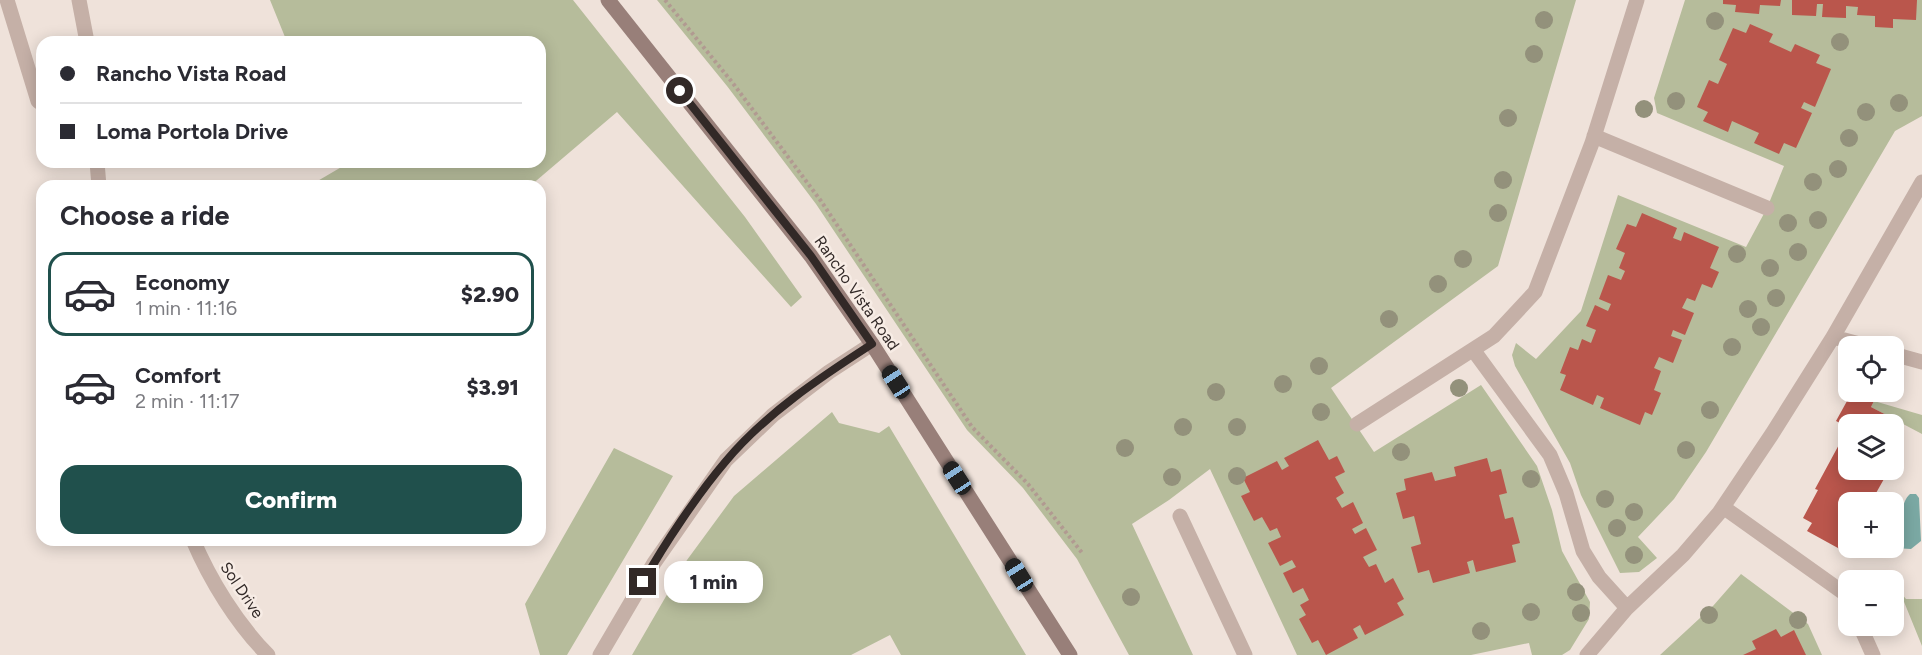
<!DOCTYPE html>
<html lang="en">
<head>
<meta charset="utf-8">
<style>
	:root { --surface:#fff; --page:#f7f7f7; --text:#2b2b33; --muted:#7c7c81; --line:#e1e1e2; --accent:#20504c }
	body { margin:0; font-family:Figtree,sans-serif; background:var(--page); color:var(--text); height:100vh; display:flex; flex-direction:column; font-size:22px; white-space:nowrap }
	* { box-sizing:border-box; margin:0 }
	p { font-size:20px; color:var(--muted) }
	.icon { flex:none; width:33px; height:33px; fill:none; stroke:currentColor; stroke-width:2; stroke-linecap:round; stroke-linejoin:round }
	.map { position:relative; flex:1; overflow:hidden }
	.drawer { position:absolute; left:36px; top:180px; width:510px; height:366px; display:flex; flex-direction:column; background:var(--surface); border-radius:18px; box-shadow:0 3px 15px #0003 }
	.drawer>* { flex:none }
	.hud { position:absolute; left:36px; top:36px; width:510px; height:132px; border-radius:18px; box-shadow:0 3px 15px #0003; display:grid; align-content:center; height:132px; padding:0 24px; background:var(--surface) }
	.controls { position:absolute; left:1838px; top:336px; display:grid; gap:12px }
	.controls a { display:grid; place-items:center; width:66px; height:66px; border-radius:12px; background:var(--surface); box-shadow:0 3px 15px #0003; font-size:30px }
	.end { position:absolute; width:27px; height:27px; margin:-14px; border:8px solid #322927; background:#fff; box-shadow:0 0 0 3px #fff }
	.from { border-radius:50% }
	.bubble { position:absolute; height:42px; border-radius:18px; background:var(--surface); box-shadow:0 3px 15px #0003; font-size:20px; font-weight:800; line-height:42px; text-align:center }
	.car { position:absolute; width:18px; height:36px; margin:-18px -9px; border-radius:8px; box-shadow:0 0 4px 2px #0007; background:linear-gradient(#222 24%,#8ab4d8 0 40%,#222 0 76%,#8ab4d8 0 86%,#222 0) }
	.hud b { display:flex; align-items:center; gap:21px; height:57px; font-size:22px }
	.hud b+b { border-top:2px solid var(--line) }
	.hud i { width:15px; height:15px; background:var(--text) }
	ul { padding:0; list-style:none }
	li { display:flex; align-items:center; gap:18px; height:84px; margin:0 12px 9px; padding:0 12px; border:3px solid transparent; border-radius:18px }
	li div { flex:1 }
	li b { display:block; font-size:22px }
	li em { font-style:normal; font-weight:800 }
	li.current { border-color:var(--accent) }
	li>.icon { width:54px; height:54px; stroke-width:1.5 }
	h2 { padding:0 24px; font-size:27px; line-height:72px }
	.primary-button { display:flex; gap:12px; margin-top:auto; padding:12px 24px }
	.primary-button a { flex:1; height:69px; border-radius:18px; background:var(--accent); color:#fff; font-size:24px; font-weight:800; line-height:69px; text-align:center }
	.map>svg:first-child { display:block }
</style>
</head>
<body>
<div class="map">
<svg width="1922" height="655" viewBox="0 0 1922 655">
	<rect width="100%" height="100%" fill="#efe2da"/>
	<path fill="#b6bc9b" d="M270 0H573L745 217 802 297 791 307 617 112 530 186H309L350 162H540V42H287Z
		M657 0H1576L1498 266 1331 388 1374 452 1481 385 1537 466 1552 510 1562 551 1590 602 1589 619 1570 650 1562 655H1532L1529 643 1471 655H1297L1210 469 1169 500 1132 524 1193 655H1129L1077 559 1023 488 967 430 816 204 727 86Z
		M1685 0H1922V116L1895 131 1706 452 1674 499 1638 537 1657 558 1639 572 1620 573 1581 495 1570 463 1515 366 1512 355 1516 343 1536 359 1581 311 1618 195 1746 247 1767 208 1784 166 1657 113 1654 98Z
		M1874 401 1922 415V434L1871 407Z
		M832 412 839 423 879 433 889 426 1026 655H901L890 635 851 655H632L687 560 734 496Z
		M614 448 673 476 567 655H540L525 604Z
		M1741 574 1808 624 1822 655H1660L1713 606Z
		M1900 592 1906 599H1922V646Z"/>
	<path fill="#7ba9a4" d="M1910 494H1916L1919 498 1921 541 1911 549 1894 548 1893 526C1905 517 1900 503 1910 494Z"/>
	<path fill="#ba564c" d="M1723 0H1781L1780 6 1760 5 1759 14 1735 12 1736 5 1723 4Z
		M1792 0H1917L1916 20 1893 19V28L1875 27V16L1857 15 1858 7 1846 6V18L1822 17 1823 4H1817L1816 16 1792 15Z
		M1750 24 1773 34 1769 42 1791 52 1795 44 1820 55 1816 63 1831 69 1815 107 1804 102 1801 108 1812 113 1796 148 1784 143 1779 154 1754 143 1759 133 1732 121 1728 132 1703 121 1708 112 1697 107 1709 80 1718 84 1727 64 1719 60 1733 28 1746 33Z
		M1642 213 1677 228 1673 238 1681 241 1684 232 1719 247 1710 268 1719 272 1712 288 1702 284 1695 301 1687 298 1682 308 1694 313 1685 335 1673 330 1671 336 1682 340 1673 363 1659 357 1654 368 1661 371 1654 390 1661 393 1652 415 1645 412 1640 425 1600 408 1604 398 1597 395 1593 405 1560 390 1566 375 1560 373 1570 347 1578 350 1582 339 1591 343 1596 330 1586 326 1595 305 1608 311 1611 304 1599 299 1608 275 1621 280 1625 271 1619 268 1625 253 1616 249 1627 224 1636 227Z
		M1852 392 1874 401 1871 407 1900 422 1893 435V424H1848V427L1836 421Z
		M1848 428V470H1889L1871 502H1848V512L1846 511 1838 524 1848 530 1849 548 1847 553 1807 531 1812 523 1803 518 1818 490 1815 489Z
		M1318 440 1329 460 1337 456 1345 472 1335 477 1344 493 1336 498 1342 508 1353 502 1363 523 1352 529 1355 534 1366 528 1377 550 1363 557 1369 567 1376 564 1385 583 1393 578 1404 599 1397 603 1404 615 1365 635 1360 625 1353 629 1358 638 1326 655 1318 640 1312 643 1299 619 1306 615 1300 605 1309 600 1303 588 1293 593 1283 573 1296 567 1292 560 1280 566 1268 543 1281 537 1277 528 1270 531 1262 517 1254 521 1241 496 1250 492 1243 478 1277 461 1282 470 1289 466 1284 458Z
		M1487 458 1491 472 1501 469 1507 493 1499 495 1505 519 1513 517 1520 543 1512 545 1516 562 1476 572 1473 560 1467 562 1470 573 1433 583 1429 570 1418 573 1411 547 1421 544 1414 516 1403 519 1396 493 1406 490 1404 479 1432 472 1435 481 1456 476 1454 467Z
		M1776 629 1781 637 1794 630 1806 655H1743L1756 649 1752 641Z"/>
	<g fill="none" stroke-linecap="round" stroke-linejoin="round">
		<path stroke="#b19a91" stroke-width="4" stroke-dasharray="3 3" stroke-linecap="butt" d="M665 0 732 82 821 201 972 427 1028 484 1083 554"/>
		<path stroke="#c5b0a7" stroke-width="15" d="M1594 136 1767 208
			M1833 337 1867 346
			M1474 351 1550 455 1566 493 1583 551 1599 577 1627 608
			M1893 354 1922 362
			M1357 424 1494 336 1535 292 1592 143 1637 0
			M1723 507 1848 596
			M1180 516 1245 655
			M1860 626 1873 655
			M1587 655 1627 608 1683 555 1719 513 1772 434 1833 337 1922 182"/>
		<path stroke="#c5b0a7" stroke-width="15" d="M7 0 38 101 42 104
			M79 0 87 42
			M97 162 99 186
			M193 540C210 580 237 624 268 655
			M600 655 654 563 726 460 773 415 829 372 872 344"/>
		<path stroke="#987f79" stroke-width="15" d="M608 0 811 256 872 344 1070 655"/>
	</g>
	<g fill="#93917b">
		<circle cx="1544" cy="20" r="9"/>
		<circle cx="1715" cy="21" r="9"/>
		<circle cx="1840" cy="42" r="9"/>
		<circle cx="1534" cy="54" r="9"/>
		<circle cx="1676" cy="101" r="9"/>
		<circle cx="1899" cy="103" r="9"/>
		<circle cx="1644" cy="109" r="9"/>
		<circle cx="1866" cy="112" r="9"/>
		<circle cx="1508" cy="118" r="9"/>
		<circle cx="1849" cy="138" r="9"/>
		<circle cx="1838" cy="169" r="9"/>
		<circle cx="1503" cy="180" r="9"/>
		<circle cx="1813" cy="182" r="9"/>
		<circle cx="1498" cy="213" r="9"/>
		<circle cx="1818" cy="220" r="9"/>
		<circle cx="1788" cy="223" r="9"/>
		<circle cx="1798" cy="252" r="9"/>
		<circle cx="1737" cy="254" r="9"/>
		<circle cx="1463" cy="259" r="9"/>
		<circle cx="1770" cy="268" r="9"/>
		<circle cx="1438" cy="284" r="9"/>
		<circle cx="1776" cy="298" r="9"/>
		<circle cx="1748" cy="309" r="9"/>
		<circle cx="1389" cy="319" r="9"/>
		<circle cx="1761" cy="327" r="9"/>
		<circle cx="1732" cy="347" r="9"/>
		<circle cx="1319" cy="366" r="9"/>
		<circle cx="1283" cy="384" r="9"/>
		<circle cx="1459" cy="388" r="9"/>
		<circle cx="1216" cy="392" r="9"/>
		<circle cx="1710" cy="410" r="9"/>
		<circle cx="1321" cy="412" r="9"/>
		<circle cx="1183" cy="427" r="9"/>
		<circle cx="1237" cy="427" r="9"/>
		<circle cx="1125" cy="448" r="9"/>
		<circle cx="1686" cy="450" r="9"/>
		<circle cx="1401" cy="452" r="9"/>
		<circle cx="1237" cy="476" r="9"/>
		<circle cx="1172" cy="477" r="9"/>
		<circle cx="1531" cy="479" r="9"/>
		<circle cx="1605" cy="499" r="9"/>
		<circle cx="1634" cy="512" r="9"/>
		<circle cx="1617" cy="528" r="9"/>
		<circle cx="1634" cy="555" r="9"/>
		<circle cx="1576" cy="592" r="9"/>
		<circle cx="1131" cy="597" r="9"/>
		<circle cx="1531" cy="612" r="9"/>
		<circle cx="1581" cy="613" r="9"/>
		<circle cx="1709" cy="615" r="9"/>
		<circle cx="1798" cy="620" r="9"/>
		<circle cx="1481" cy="631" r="9"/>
	</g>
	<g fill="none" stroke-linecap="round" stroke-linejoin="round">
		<path stroke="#322927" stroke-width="8" d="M643 582C665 543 697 495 726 461 765 414 821 377 872 344L811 256 680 91"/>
	</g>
	<g text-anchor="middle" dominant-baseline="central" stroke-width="5" stroke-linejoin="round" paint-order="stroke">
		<g font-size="16" fill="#322927" stroke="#f7ece5">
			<text transform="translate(857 293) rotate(55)">Rancho Vista Road</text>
			<text transform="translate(242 590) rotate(56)">Sol Drive</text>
		</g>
	</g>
</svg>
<div class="controls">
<a><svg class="icon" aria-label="locate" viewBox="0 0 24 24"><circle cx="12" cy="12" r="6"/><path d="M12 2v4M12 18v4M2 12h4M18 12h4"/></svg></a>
<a><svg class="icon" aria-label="layers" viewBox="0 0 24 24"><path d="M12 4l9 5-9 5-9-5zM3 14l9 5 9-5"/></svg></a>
<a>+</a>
<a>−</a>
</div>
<i class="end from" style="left:680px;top:91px"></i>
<i class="end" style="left:643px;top:582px"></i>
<div class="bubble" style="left:664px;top:561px;width:99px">1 min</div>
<i class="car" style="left:896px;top:382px;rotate:327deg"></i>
<i class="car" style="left:957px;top:478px;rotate:327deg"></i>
<i class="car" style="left:1019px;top:575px;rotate:328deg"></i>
<div class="hud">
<b><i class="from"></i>Rancho Vista Road</b>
<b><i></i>Loma Portola Drive</b>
</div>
<section class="drawer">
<h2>Choose a ride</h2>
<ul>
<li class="current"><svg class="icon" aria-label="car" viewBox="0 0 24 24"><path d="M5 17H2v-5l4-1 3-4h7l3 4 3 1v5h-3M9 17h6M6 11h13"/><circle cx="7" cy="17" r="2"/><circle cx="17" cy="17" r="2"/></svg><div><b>Economy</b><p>1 min · 11:16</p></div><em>$2.90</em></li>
<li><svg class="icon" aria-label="car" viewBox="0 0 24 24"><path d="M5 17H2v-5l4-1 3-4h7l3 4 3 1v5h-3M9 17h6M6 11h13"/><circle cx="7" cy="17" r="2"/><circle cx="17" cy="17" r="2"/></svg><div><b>Comfort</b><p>2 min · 11:17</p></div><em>$3.91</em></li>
</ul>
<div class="primary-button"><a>Confirm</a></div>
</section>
</div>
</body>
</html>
